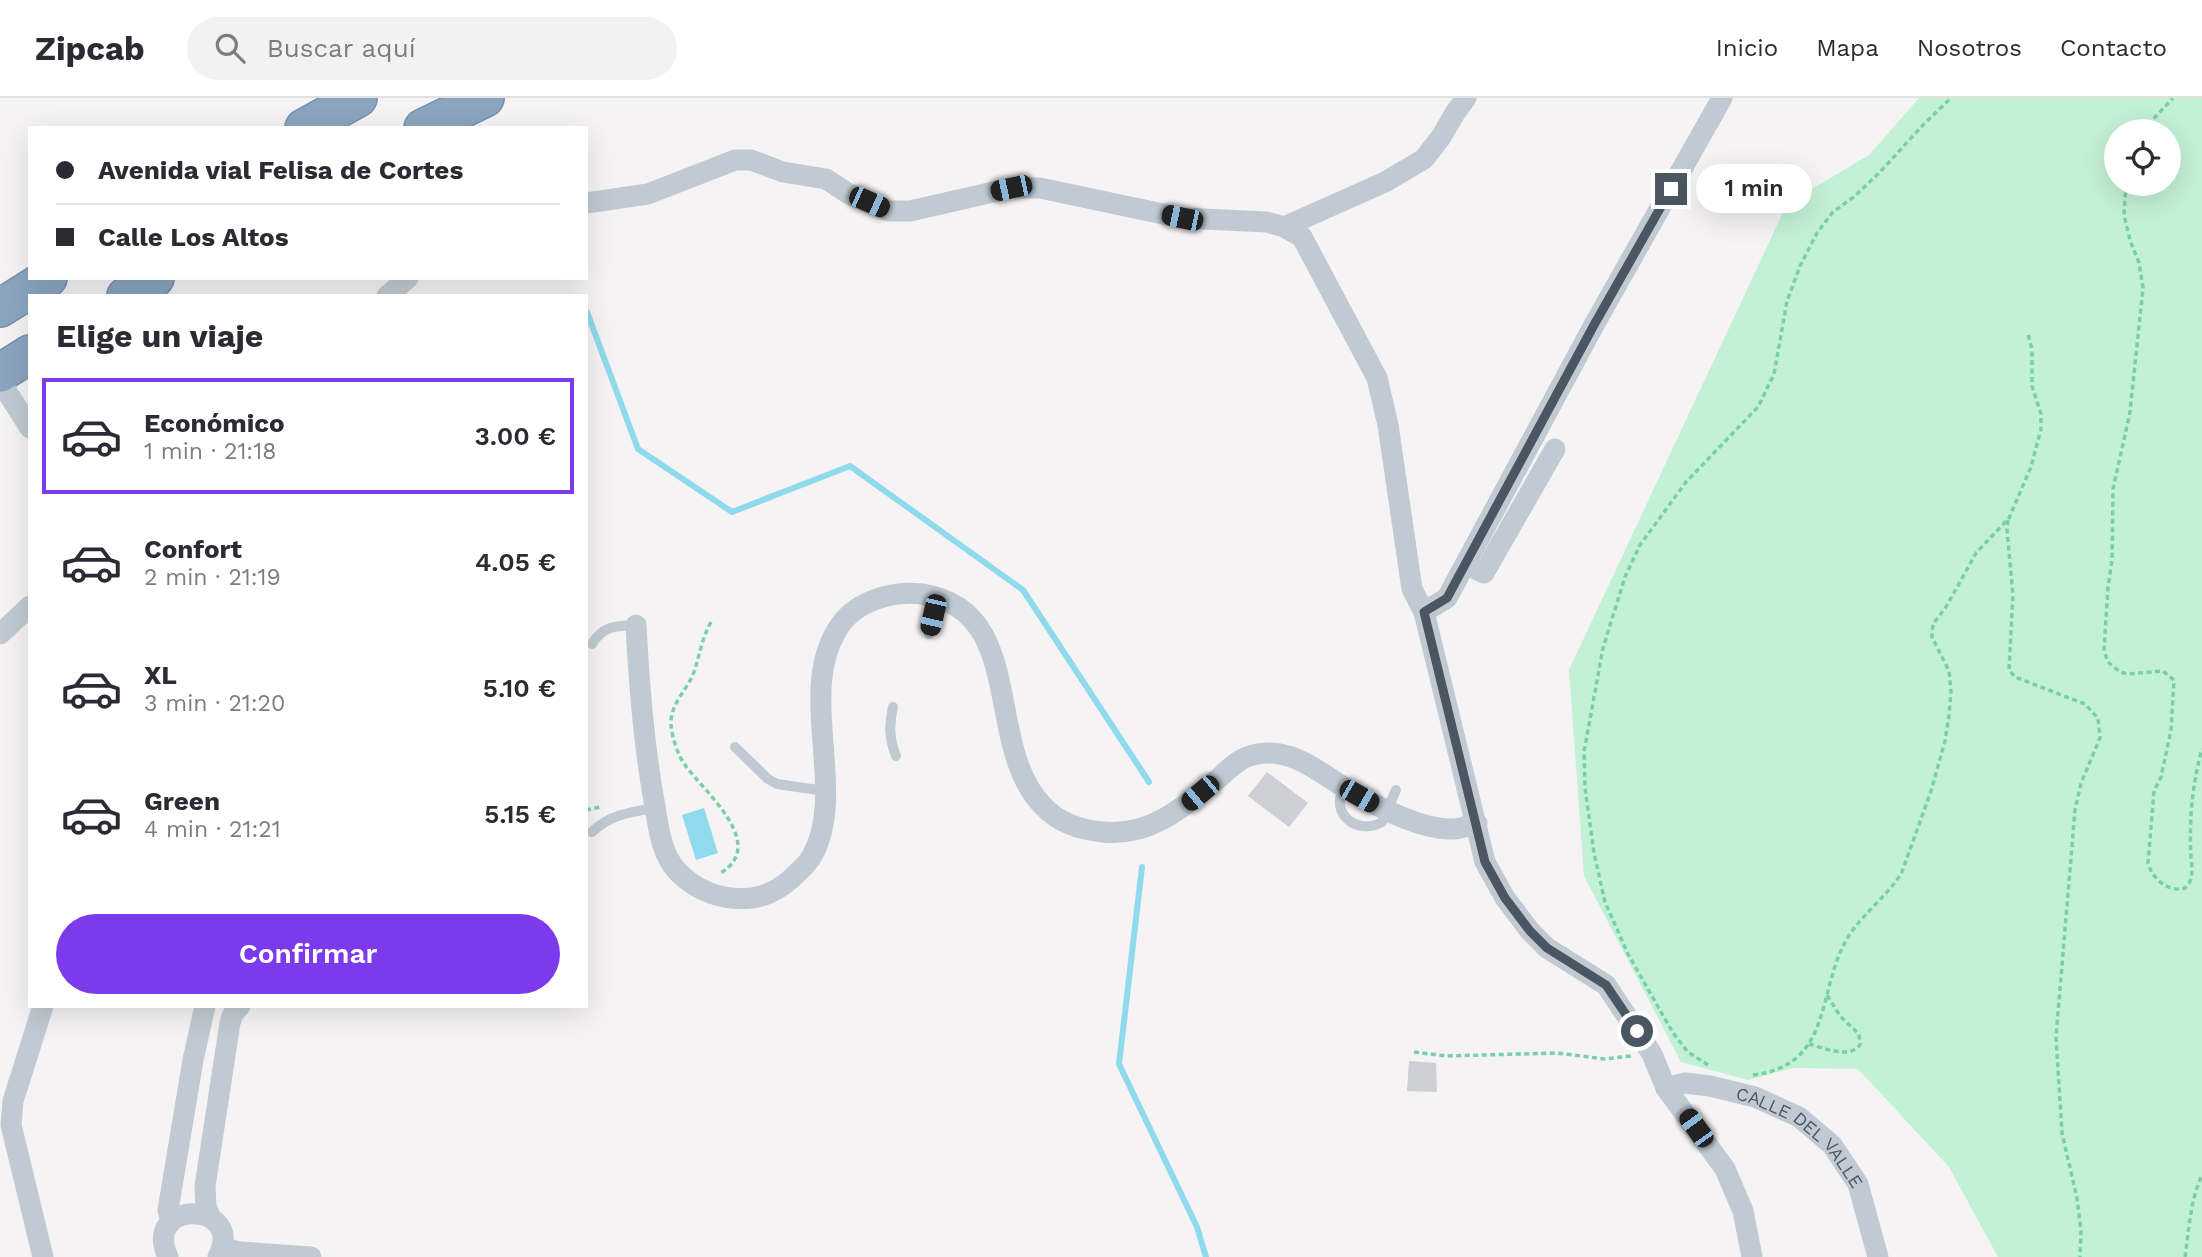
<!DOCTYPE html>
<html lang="es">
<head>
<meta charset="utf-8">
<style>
	:root { --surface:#fff; --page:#f2f2f3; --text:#2b2b33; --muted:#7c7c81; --line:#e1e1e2; --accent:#7c3aed }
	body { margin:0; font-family:"Work Sans",sans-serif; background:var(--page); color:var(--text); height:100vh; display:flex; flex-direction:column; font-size:26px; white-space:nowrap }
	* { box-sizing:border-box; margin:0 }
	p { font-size:23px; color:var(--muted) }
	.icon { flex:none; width:38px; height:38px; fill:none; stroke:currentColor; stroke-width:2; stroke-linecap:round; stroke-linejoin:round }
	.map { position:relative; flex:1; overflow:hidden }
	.panel { position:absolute; left:28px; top:196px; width:560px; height:714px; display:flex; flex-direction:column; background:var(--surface); border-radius:0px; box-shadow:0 7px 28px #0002 }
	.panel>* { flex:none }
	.hud { position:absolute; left:28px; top:28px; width:560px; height:154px; border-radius:0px; box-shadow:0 7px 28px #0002; display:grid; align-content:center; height:154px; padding:0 28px; background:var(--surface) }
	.buttons { position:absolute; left:2104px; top:21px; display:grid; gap:14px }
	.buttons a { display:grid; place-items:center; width:77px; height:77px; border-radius:50%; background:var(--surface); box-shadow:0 7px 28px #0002; font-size:35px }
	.end { position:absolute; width:32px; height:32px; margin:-16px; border:9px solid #4a5661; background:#fff; box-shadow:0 0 0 4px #fff }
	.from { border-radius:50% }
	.bubble { position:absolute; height:49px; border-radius:24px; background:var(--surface); box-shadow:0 7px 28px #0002; font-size:23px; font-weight:600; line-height:49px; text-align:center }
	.car { position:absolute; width:21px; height:42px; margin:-21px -10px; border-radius:9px; box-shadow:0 0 5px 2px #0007; background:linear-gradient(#222 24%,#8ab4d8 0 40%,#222 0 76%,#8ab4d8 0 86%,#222 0) }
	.hud b { display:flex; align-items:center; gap:24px; height:66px; font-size:26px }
	.hud b+b { border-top:2px solid var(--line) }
	.hud i { width:18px; height:18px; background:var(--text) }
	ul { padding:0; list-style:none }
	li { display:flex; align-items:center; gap:21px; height:116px; margin:0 14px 10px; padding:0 14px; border:4px solid transparent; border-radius:0px }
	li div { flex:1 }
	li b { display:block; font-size:26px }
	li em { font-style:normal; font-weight:600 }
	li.current { border-color:var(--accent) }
	li>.icon { width:63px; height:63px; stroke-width:1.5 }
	h2 { padding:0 28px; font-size:32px; line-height:84px }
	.cta { display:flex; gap:14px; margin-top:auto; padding:14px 28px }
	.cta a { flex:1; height:80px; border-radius:42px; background:var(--accent); color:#fff; font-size:28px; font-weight:600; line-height:80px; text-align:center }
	header { display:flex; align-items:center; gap:42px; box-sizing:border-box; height:98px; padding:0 35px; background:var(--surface); border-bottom:2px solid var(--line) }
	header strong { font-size:33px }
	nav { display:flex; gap:38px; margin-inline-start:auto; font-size:24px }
	.search { width:490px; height:63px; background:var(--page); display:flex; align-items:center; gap:18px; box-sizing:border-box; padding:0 24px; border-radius:38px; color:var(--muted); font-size:26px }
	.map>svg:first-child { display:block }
</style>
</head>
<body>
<header>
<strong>Zipcab</strong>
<div class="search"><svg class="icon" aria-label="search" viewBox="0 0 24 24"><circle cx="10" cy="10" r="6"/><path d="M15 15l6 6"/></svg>Buscar aquí</div>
<nav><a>Inicio</a><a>Mapa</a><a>Nosotros</a><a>Contacto</a></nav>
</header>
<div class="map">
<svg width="2202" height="1159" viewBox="0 0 2202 1159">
	<rect width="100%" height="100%" fill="#f5f3f3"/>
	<path fill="#c3f1d5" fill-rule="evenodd" d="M1919 0H2202V1159H1998L1949 1069 1858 971 1793 970 1748 982 1681 964 1584 778 1569 572 1787 106 1869 57ZM2116 33H2168V86H2116Z"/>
	<path fill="#90daee" d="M704 710 718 755 696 762 682 717Z"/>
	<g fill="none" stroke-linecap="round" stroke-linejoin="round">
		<path stroke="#90daee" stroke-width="6" d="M587 214 638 351 732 414 850 368 1023 492 1149 684
			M1142 769 1119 966 1197 1129 1206 1159"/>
	</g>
	<path fill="#cdcfd5" d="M1267 674 1308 705 1289 729 1248 698Z
		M1409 963 1436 965 1437 994 1407 993Z"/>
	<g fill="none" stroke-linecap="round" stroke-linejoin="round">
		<g stroke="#7690ad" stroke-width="40">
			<path id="motorway" d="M304 30 358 0
				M423 30 485 0
				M126 198 155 180
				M0 210 48 180
				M0 275 30 256"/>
		</g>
		<path stroke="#7ad0a6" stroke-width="3.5" stroke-dasharray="5 3.5" stroke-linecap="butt" d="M2142 33 2173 0
			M2126 86 2124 117 2130 142 2139 165 2143 190 2130 314 2113 391 2112 462 2108 489 2104 553 2108 564 2120 574 2128 576 2163 573 2174 582 2171 632 2161 679 2154 693 2148 765C2152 781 2169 795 2185 790 2194 782 2192 771 2191 760 2189 723 2192 687 2202 651
			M2008 422 2007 432 2013 497 2009 572 2015 579 2085 606 2098 620 2100 640 2081 685 2075 712 2056 939 2062 1035 2077 1100 2081 1133 2080 1159
			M711 524C702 540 700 556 694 574 687 593 670 605 671 627 672 639 678 658 685 667 704 694 770 747 719 776
			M586 712 600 709
			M1809 946C1824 950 1849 961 1860 947L1859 936 1840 918 1827 897
			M1414 954 1446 958 1557 955 1605 961 1631 958
			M1708 967 1688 954 1673 935 1628 856 1605 804 1594 755 1585 690 1584 654 1603 550 1625 479 1640 447 1686 384 1758 309 1774 276 1787 203 1800 168 1817 135 1833 114 1855 98 1880 74 1924 26 1951 0
			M1753 977C1836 967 1815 889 1850 836 1864 815 1891 794 1902 774L1931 693 1945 643 1949 617 1951 594 1949 573 1932 539 1933 526 1946 509 1976 455 2009 420 2031 369 2041 331V316L2032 288V251L2028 236
			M2185 1159C2189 1132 2190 1103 2202 1077"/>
		<path stroke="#c1cad2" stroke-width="10" d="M929 536 938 499
			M592 546C603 527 617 528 636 527
			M893 609C889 628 889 640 896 658
			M735 649 768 681 777 686 825 693
			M1344 689C1329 716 1358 738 1382 724L1396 692
			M592 734C611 716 631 714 655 710"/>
		<g stroke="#c1cad2" stroke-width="21">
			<path d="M586 105 648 96 735 62H751L783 74 826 81 849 96 889 113H910L1011 90H1040L1182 120 1267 124 1284 129 1302 139 1377 280 1388 327 1412 491 1424 514 1485 764 1505 800 1530 833 1547 850 1606 887 1652 956 1666 990 1725 1071 1743 1113 1752 1159"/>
			<path d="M1284 129 1385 84 1424 61 1441 39 1455 15 1466 0"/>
			<path d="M387 198 408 180"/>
			<path d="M0 283 30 330"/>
			<path d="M1466 466 1484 475 1555 351"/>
			<path d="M1424 514 1447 500 1594 227 1722 0"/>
			<path d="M636 527C639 585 643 640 653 697 658 723 659 754 678 774 698 794 724 803 752 800 767 798 781 790 792 780 799 773 807 767 812 758 848 694 797 597 837 532 853 504 891 492 922 496 1028 512 983 647 1043 708 1059 725 1080 732 1103 734 1151 739 1185 708 1220 679 1232 668 1241 659 1257 656 1292 650 1318 673 1345 690 1374 707 1421 733 1455 731 1462 730 1470 727 1477 725"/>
			<path d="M0 536 30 508"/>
			<path d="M43 908 13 1003 11 1027 43 1159"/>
			<path id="s1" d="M1666 990 1685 985 1710 988 1755 999 1799 1019 1832 1047 1858 1086 1878 1159"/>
			<path d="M210 1119 206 1108 205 1088 230 925 233 916 240 908"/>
			<path d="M171 1124 168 1112 193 962 205 908"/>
			<path d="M222 1150 241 1154 311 1159"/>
			<path d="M168 1159C141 1100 247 1103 218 1159"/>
		</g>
		<use href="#motorway" stroke="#8ba5c1" stroke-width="37"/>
	</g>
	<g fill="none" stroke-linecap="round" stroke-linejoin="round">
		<path stroke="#4a5661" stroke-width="9" d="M1637 933 1606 887 1547 850 1530 833 1505 800 1485 764 1424 514 1447 500 1594 227 1671 91"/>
	</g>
	<g text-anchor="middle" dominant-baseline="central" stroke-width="7" stroke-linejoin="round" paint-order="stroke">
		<g font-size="18" fill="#4a5661" stroke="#fff">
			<text stroke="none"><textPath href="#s1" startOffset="152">CALLE DEL VALLE</textPath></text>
		</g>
	</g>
</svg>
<div class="buttons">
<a><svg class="icon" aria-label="locate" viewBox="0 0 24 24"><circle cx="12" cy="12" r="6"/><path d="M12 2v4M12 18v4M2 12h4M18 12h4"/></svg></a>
</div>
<i class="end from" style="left:1637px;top:933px"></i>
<i class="end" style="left:1671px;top:91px"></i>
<div class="bubble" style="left:1696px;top:66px;width:116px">1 min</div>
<i class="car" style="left:1011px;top:90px;rotate:258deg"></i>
<i class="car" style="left:869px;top:104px;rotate:114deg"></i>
<i class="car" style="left:1182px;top:120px;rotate:282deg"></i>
<i class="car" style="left:933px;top:517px;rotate:193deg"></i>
<i class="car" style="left:1200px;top:695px;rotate:230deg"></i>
<i class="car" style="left:1359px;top:698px;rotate:120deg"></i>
<i class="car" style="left:1696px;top:1030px;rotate:324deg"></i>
<div class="hud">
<b><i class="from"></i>Avenida vial Felisa de Cortes</b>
<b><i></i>Calle Los Altos</b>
</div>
<section class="panel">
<h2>Elige un viaje</h2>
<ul>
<li class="current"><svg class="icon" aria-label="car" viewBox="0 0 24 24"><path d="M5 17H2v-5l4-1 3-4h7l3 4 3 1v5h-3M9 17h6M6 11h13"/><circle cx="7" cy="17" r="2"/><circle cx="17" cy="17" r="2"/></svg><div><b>Económico</b><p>1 min · 21:18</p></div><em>3.00 €</em></li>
<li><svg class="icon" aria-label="car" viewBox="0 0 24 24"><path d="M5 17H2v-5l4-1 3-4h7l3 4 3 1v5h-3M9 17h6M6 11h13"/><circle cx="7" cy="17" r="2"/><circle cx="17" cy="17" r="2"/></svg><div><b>Confort</b><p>2 min · 21:19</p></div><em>4.05 €</em></li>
<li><svg class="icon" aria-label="car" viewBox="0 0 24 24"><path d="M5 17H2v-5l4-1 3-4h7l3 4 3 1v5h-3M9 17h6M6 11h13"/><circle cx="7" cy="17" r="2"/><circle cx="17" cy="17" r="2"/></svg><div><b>XL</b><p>3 min · 21:20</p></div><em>5.10 €</em></li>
<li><svg class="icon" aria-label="car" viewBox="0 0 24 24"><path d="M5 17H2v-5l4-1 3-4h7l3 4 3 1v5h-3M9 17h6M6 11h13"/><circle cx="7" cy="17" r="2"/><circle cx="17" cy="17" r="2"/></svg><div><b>Green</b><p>4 min · 21:21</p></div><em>5.15 €</em></li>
</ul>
<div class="cta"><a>Confirmar</a></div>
</section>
</div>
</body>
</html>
